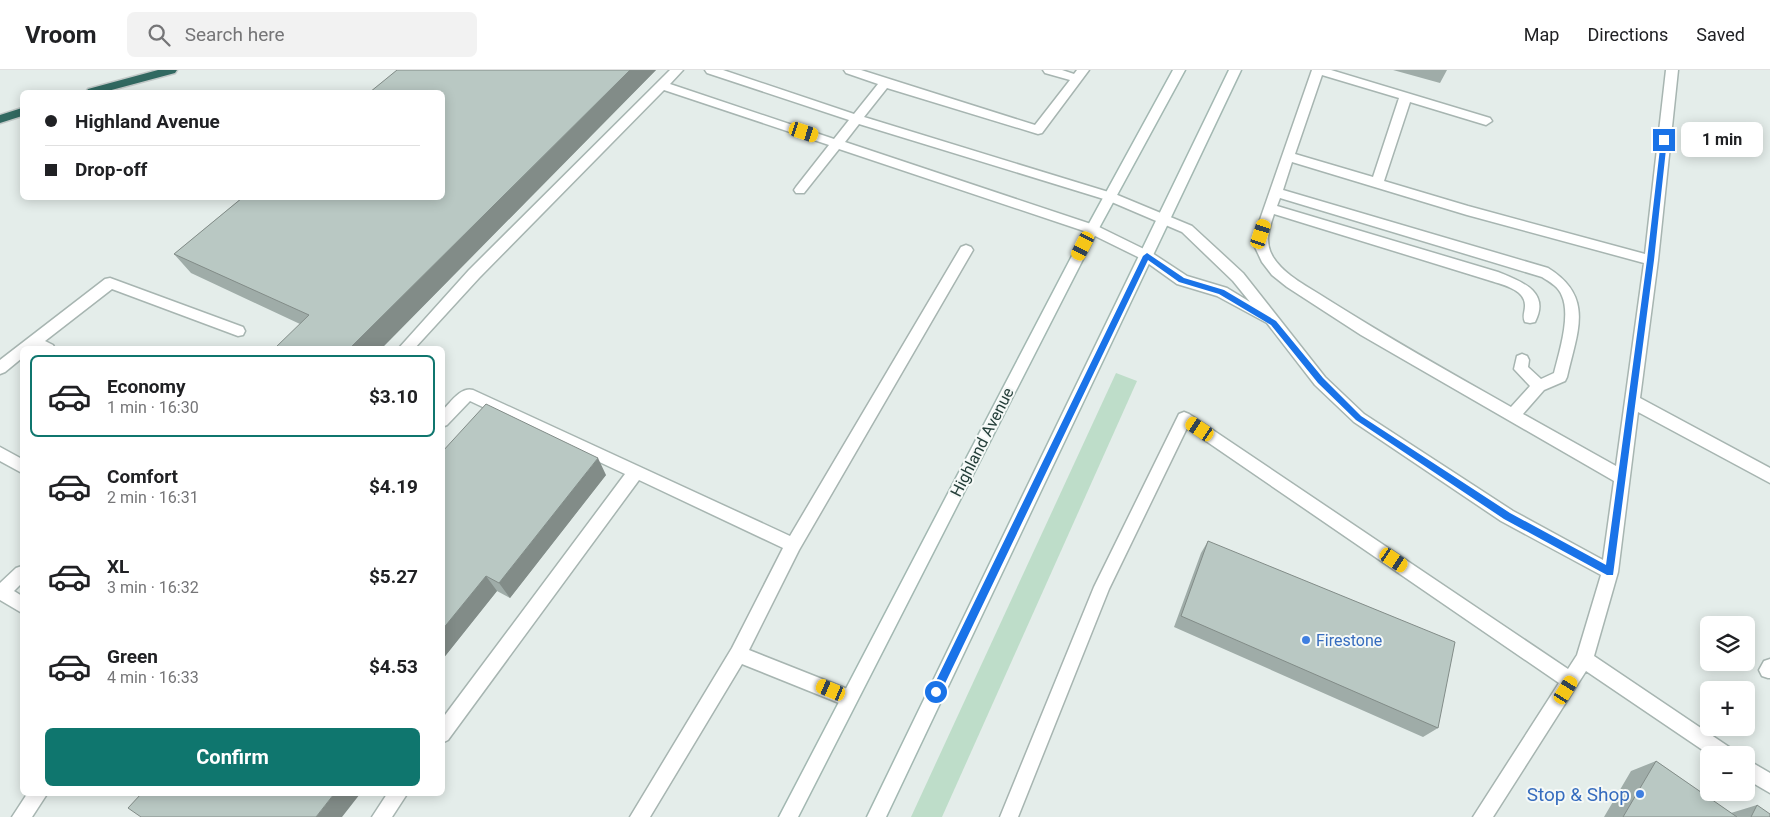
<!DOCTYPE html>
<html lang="en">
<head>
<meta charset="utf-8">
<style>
	:root { --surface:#fff; --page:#f2f2f2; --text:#202124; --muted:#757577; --line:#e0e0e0; --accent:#0f766e }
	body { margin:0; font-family:Roboto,sans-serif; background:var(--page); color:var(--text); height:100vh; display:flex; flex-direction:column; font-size:19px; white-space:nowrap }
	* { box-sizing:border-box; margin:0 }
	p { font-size:16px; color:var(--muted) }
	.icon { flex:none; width:28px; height:28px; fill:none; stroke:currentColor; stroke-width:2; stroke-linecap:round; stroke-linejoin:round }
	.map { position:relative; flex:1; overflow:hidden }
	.side { position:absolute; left:20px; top:276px; width:425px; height:450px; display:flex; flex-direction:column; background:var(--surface); border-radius:8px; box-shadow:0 2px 12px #0003 }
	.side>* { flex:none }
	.banner { position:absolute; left:20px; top:20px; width:425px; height:110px; border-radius:8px; box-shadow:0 2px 12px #0003; display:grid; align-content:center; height:110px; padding:0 25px; background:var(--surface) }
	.tools { position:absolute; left:1700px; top:546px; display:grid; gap:10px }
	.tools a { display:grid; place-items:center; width:55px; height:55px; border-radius:8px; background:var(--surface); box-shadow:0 2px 12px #0003; font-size:25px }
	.end { position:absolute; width:22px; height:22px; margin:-11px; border:6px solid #1a73e8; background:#fff; box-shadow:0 0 0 2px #fff }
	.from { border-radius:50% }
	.bubble { position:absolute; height:35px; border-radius:8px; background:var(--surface); box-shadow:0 2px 12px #0003; font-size:16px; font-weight:700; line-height:35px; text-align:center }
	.car { position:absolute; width:15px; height:30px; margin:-15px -8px; border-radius:6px; box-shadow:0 0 4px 1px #0007; background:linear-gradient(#f5c518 24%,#345 0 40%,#f5c518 0 76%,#345 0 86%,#f5c518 0) }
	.banner b { display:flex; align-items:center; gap:18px; height:48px; font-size:19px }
	.banner b+b { border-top:1px solid var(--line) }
	.banner i { width:12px; height:12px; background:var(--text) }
	ul { padding:9px 0 0; list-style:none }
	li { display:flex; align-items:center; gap:15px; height:82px; margin:0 10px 8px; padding:0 15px; border:2px solid transparent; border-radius:8px }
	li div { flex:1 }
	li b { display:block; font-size:19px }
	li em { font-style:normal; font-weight:700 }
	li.active { border-color:var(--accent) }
	li>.icon { width:45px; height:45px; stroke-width:1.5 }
	.action { display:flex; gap:10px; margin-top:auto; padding:10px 25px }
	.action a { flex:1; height:58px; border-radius:8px; background:var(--accent); color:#fff; font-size:20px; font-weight:700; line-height:58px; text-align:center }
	header { display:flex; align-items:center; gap:30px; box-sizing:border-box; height:70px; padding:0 25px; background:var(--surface); border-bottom:1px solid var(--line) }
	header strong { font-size:24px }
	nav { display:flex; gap:28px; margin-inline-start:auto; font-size:18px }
	.search { width:350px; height:45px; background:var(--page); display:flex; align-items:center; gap:12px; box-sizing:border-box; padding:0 18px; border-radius:8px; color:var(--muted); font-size:19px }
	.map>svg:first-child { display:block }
</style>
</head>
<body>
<header>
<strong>Vroom</strong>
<div class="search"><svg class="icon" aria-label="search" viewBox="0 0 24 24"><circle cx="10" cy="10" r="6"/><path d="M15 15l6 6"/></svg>Search here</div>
<nav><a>Map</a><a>Directions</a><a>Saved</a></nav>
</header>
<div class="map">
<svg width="1770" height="747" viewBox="0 0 1770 747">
	<rect width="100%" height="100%" fill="#e4edea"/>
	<path fill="#beddc9" d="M1116 303 1137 311 942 747H911Z"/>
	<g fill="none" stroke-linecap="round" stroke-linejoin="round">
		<g stroke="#a7b5b1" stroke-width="3">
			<path id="service" d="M670 0H683L670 14 834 69 849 50 707 3 705 0H723L854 44 878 14 846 3 844 0H861L1035 55 1070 10 1045 3 1043 0H1062L1074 4 1077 0H1089L1042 63 1038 64 887 18 864 47 1115 124 1192 156 1243 203 1325 307 1364 344 1513 441 1603 490 1614 411 1361 265 1287 217 1272 205 1262 192 1254 175 1255 164 1312 0H1331L1490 48 1492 51 1486 55 1410 32 1384 111 1468 136 1645 184 1666 0H1678L1658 190 1640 328 1770 398V413L1638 342 1618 502 1594 586 1732 679 1735 685H1710L1586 601 1493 747H1473L1559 613 1187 358 1109 519 1018 747H1000L1094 517 1179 344 1184 342 1189 344 1568 599 1577 585 1601 505 1501 451 1354 352 1315 315 1267 253 1217 226 1177 214 1142 189 1087 162 839 79 804 123H796L794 120 796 117 829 75 664 20 479 208 414 279H398L469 200ZM1322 5 1399 28 1373 107 1295 84ZM859 54 1107 130 1182 162 1233 211 1250 232 1227 218 1187 206 1152 183 1097 156 845 72ZM1292 92 1467 145 1644 193 1616 396 1523 344 1544 320 1565 311 1567 307C1577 262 1595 227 1548 198L1283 120ZM1280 128 1542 207C1550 212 1559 217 1562 226 1571 246 1559 283 1554 303L1541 309 1528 297 1529 290 1527 286 1522 284 1517 286 1514 299 1530 316 1511 337C1449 302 1387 267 1327 229 1309 217 1285 206 1273 187 1264 172 1269 159 1274 144L1488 210C1500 214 1526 219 1525 236 1525 242 1522 246 1525 252L1530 253 1535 252C1551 221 1520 211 1498 202L1277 136Z
				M966 175 971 177 973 180 799 480 749 580 855 622 858 628 855 634 849 637 742 594 650 747H630L732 578 783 478 639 410 448 670 442 673V649L625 404 470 331 447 355 442 357V341C450 333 461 316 473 320L790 466 961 177Z
				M110 208 243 257 245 261 243 265 238 266 112 219 45 271 53 275 55 279H22V288L5 302 0 304V290L105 209Z
				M0 377 22 389V403L0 391Z
				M22 496V513L14 521 22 526V543L0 530V513L16 498Z
				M1770 589V608H1768L1762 606 1759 600 1764 591Z
				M1746 689 1770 703V723L1746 709Z
				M27 724H47L32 747H12Z
				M387 724H407L392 747H372Z"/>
		</g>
		<g stroke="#a3b8b2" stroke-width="3">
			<path id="secondary" d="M1173 0H1185L1098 160 798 747H779L1086 159Z
				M1229 0H1241L886 747H867Z"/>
		</g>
		<g stroke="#c2c9c8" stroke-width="3">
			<path id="motorway" d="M158 0H177L175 3 104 22H86L88 19Z
				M22 38V46L0 53V45Z"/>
		</g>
		<use href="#service" fill="#fff" fill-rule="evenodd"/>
		<use href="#secondary" fill="#fff" fill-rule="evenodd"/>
		<use href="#motorway" fill="#316961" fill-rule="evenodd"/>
	</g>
	<path fill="#9faca8" d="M397 0H656L381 279 300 254 191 203 174 184Z
		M1393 0H1447L1440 13Z
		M442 382 606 405 510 528 497 521 442 590Z
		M1208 471 1438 658 1423 667 1174 557 1201 483Z
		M1656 691 1731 743 1757 735 1770 747H1604L1631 701Z"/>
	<path fill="#828c88" d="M630 0H656L381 279H349Z
		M598 388 606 405 510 528 499 513Z
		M486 506 497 521 442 590V560Z
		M334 724H360L342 747H316Z"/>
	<path fill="#b9c8c3" stroke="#828c88" d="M397 0H630L349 279H274L309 245 174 184 242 128H442V22H370Z
		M486 334 598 388 499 513 486 506 442 560V382Z
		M1208 471 1455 572 1438 658 1181 546Z
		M1656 691 1737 747H1623Z
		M141 724H334L316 747H141L128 738Z
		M1757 735 1770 744V747H1751Z"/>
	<path fill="#1a73e8" d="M1664 68 1667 70 1654 190 1613 505H1607L1504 449 1356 350 1318 313 1271 255 1219 224 1179 212 1148 190 939 626H932V619L1143 186 1147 183 1184 208 1224 220 1276 251 1323 308 1361 346 1510 443 1606 495 1647 190 1661 70Z"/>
	<g fill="#3f7fe0" stroke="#f5f9f7" stroke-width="2">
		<circle cx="1306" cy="570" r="5"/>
		<circle cx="1640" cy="724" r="5"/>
	</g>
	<g text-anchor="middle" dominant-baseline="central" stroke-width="4" stroke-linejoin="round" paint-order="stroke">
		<g font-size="16" fill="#243e39" stroke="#f5f9f7">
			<text transform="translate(982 372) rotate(-63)">Highland Avenue</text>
		</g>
		<g font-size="16" fill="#366cbe" stroke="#f5f9f7" text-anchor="start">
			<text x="1316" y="570">Firestone</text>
		</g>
		<g font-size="19" fill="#366cbe" stroke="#f5f9f7" text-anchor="end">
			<text x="1630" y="724">Stop &amp; Shop</text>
		</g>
	</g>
</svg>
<div class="tools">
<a><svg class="icon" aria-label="layers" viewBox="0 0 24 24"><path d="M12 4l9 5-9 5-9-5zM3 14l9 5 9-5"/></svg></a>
<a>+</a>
<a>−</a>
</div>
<i class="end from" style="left:936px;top:622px"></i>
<i class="end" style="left:1664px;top:70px"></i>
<div class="bubble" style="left:1681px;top:52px;width:82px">1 min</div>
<i class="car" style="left:804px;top:62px;rotate:108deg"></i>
<i class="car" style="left:1261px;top:164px;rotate:18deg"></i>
<i class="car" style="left:1083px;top:176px;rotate:207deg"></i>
<i class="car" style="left:1200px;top:359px;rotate:304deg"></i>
<i class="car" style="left:1394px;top:490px;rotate:124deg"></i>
<i class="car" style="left:831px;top:620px;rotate:293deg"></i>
<i class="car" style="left:1566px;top:620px;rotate:32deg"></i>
<div class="banner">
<b><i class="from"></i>Highland Avenue</b>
<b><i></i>Drop-off</b>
</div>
<section class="side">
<ul>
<li class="active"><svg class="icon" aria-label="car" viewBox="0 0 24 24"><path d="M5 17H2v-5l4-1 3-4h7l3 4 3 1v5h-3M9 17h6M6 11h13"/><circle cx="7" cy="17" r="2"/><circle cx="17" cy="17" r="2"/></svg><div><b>Economy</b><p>1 min · 16:30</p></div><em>$3.10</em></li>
<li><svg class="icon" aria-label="car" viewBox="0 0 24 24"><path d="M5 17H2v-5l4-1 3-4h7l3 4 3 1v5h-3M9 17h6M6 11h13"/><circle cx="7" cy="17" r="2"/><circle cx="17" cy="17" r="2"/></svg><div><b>Comfort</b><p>2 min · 16:31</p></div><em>$4.19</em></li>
<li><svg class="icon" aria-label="car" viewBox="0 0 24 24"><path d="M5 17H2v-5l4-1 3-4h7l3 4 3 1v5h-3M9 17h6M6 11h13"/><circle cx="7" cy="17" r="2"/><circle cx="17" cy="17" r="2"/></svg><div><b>XL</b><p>3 min · 16:32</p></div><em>$5.27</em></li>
<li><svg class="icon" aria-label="car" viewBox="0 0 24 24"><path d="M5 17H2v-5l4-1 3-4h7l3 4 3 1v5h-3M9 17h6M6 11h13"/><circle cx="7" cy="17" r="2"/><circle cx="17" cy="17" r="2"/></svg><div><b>Green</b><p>4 min · 16:33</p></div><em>$4.53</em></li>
</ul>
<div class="action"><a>Confirm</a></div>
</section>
</div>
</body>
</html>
